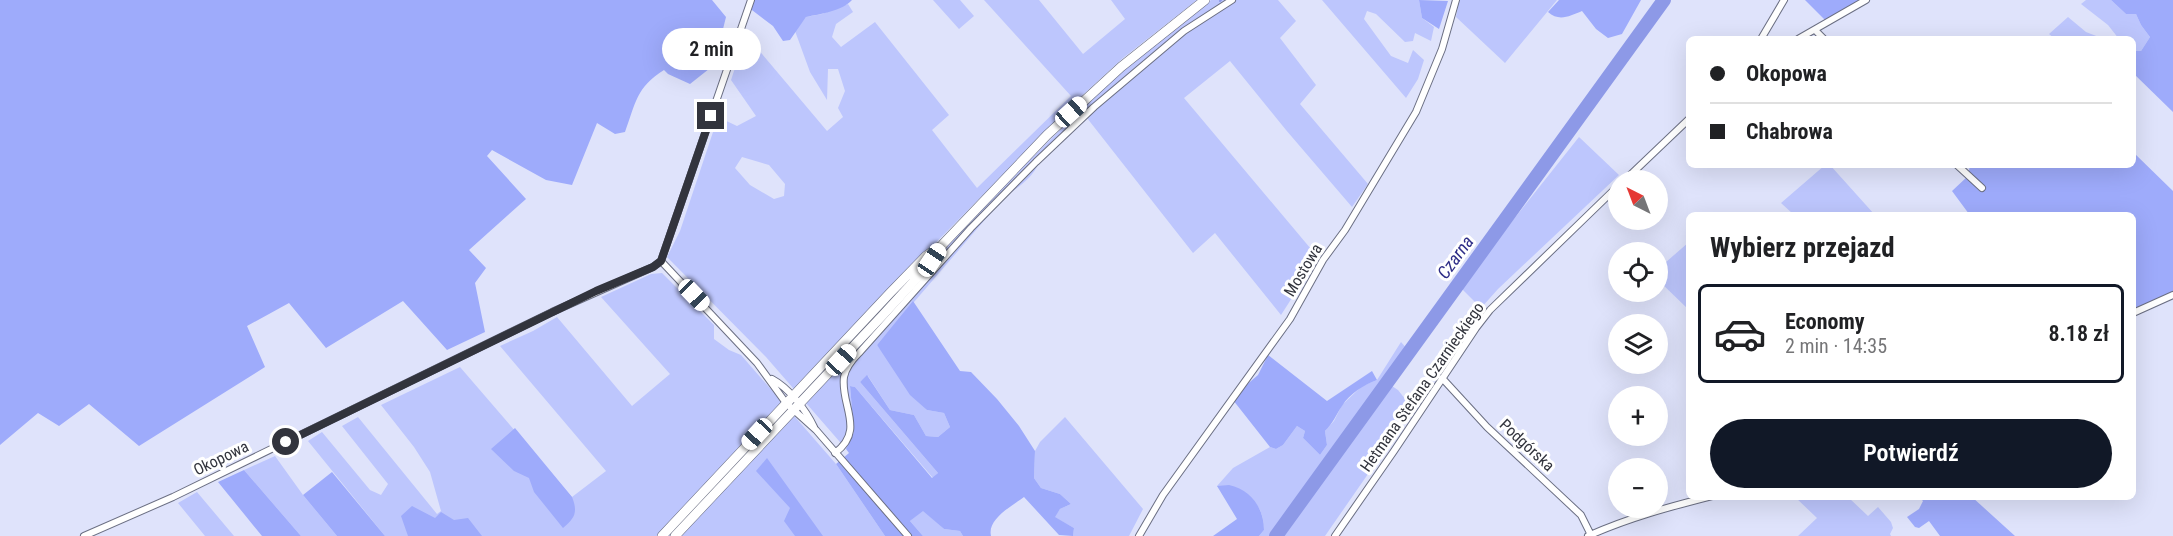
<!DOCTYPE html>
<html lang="pl">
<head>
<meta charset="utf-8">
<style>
	:root { --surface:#fff; --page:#f2f2f2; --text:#202124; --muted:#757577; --line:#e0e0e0; --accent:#111827 }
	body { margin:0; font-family:"Roboto Condensed",sans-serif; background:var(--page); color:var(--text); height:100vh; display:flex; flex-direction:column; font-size:22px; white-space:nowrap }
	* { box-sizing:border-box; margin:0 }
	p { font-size:20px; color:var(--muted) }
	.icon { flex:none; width:33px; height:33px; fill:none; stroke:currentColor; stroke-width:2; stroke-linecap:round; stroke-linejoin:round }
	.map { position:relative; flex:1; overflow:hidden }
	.sheet { position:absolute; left:1686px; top:212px; width:450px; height:288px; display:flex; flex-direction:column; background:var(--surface); border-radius:9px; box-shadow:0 6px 24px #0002 }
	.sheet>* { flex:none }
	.guide { position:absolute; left:1686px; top:36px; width:450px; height:132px; border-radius:9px; box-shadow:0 6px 24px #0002; display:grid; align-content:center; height:132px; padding:0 24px; background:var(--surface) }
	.needle { width:39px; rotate:318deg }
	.fabs { position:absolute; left:1608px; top:170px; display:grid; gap:12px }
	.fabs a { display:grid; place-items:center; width:60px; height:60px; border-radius:50%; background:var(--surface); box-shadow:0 6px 24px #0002; font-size:30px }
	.end { position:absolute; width:27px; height:27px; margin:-14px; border:8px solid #32343d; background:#fff; box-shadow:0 0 0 3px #fff }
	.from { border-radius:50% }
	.bubble { position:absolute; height:42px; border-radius:21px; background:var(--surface); box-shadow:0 6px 24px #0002; font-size:20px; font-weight:600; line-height:42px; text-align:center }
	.car { position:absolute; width:18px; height:36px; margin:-18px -9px; border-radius:8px; box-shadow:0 0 4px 2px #0007; background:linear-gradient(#fff 24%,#345 0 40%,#fff 0 76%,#345 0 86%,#fff 0) }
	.guide b { display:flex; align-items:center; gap:21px; height:57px; font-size:22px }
	.guide b+b { border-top:2px solid var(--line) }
	.guide i { width:15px; height:15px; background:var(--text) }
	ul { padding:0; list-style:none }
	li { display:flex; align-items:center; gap:18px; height:99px; margin:0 12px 9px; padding:0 12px; border:3px solid var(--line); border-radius:9px }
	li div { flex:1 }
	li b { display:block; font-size:22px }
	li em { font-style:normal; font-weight:600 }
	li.on { border-color:var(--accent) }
	li>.icon { width:54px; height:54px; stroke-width:1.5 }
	h2 { padding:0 24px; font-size:27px; line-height:72px }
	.cta { display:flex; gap:12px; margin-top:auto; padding:12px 24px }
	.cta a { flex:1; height:69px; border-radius:36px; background:var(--accent); color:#fff; font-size:24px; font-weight:600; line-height:69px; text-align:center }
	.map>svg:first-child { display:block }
</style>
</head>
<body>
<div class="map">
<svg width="2173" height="536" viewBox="0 0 2173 536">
	<rect width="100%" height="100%" fill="#dfe3fb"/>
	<path fill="#bdc6fd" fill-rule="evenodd" d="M933 0H960L974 16 959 29Z
		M984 0H1039L1083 54 1125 19 1111 0H1197L1123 58 1076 101 882 297 892 310 955 238 1027 163 1084 106 1147 50 1211 0H1278L1296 21 1280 38 1316 85 1300 104 1368 184 1352 207 1286 130 1230 61 1184 98 1316 255 1304 279 1281 315 1215 233 1193 253 1087 118 1038 164C1034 176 1020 186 1010 193 1005 196 1000 203 995 208L877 345 927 410 944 413 950 427 938 437 926 436 914 415 890 410 868 376 860 382 938 473 933 478 855 387 850 386 854 432 846 449 766 357 667 257 680 231 718 117 737 126 756 116 731 80 746 35 827 131 843 117 838 108 845 91 838 69H828L827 100 810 72 795 31 806 17 822 14 848 4 853 12 836 24 832 37 841 47 875 22 949 115 932 130 977 188 1071 96ZM742 157 769 165 785 184 784 196 774 199 750 185 735 168Z
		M1322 0H1419L1422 18 1434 27 1431 41 1415 33 1413 41 1405 42 1376 14 1367 11 1364 19 1391 56 1408 63 1413 50 1424 60 1418 79 1406 98Z
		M1459 0H1557L1505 63 1456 17Z
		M2086 0H2111L2126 14H2136L2141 25 2150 37 2141 51H2133V39H2119L2108 25 2081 4Z
		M2068 17 2086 32 2104 39H2055L2049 34Z
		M1579 137 1619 175 1498 289 1481 308 1460 287Z
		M1825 165H1830L1874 214H1793L1781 203Z
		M1689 242V310L1658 280V269Z
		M662 273 714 325V339L729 350 741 355 836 464 885 536H385L308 441 322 432 370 490 381 495 388 484 342 426 358 417 437 514 441 511 430 472 414 447 381 405 460 367 572 497 606 471 500 346 533 331 557 317 632 406 670 374 601 297 651 274Z
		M1401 342 1409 351 1272 536H1259L1264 530C1263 496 1244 496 1217 486L1233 468 1270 447 1276 449 1283 445 1297 426 1305 431 1303 438 1320 455 1327 445 1325 431 1334 421 1342 405 1362 386 1377 380Z
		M1389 384 1398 390 1413 409 1325 536H1279Z
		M1065 417 1143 509 1129 536H1073L1074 528 1054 517 1060 509 1071 504 1060 494 1041 488 1034 478 1035 451 1040 442Z
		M275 456 303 495 337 536H301L244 470Z
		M197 492 234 536H205L178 503Z
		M1795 497H1848L1868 516 1878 507 1891 522 1893 528 1890 534 1891 536H1798L1817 518Z
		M923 510 944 529 960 531 963 536H923L910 521Z"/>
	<path fill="#9eabfb" d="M0 0H712L726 17 714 65 690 84 668 74 664 70C636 88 636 102 625 132L615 134 597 123 572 185 546 180 492 150 487 156 526 199 469 250 486 268 475 283 485 332 447 350 403 301 326 348 289 303 247 326 265 367 139 446 89 404 59 426 38 413 0 445Z
		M751 0H852C842 11 820 14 806 17L790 40 783 41 773 26 748 7Z
		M1419 0 1448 1 1439 29 1422 18Z
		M1559 0H1641L1622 34 1608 38 1596 29 1582 11C1570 16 1559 22 1548 12Z
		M1805 0H1861L1825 20Z
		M2111 0H2173V112L2133 73V51H2141L2150 37 2141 25 2136 14H2126Z
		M2133 152 2173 191V293L2133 311V214H1969L1952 191 1968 176 1970 165H2133Z
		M913 301 960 371 971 372 997 399 1019 426 1035 451 1034 478 1041 488 1060 494 1071 504 1060 509 1055 517 1074 528 1073 536 1059 535 1024 497C1012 506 987 519 991 536H963L960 531 944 529 923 511 910 521 923 536H885L836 464 849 453 846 449 854 432 850 386 855 387 932 478 938 473 860 382 867 375 890 410 914 415 926 436 938 437 950 427 944 413 927 410 910 395 877 345Z
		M1268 355 1327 401 1372 371 1377 380C1364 385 1350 393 1342 406 1336 415 1333 423 1325 431L1327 445 1320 455 1303 438 1305 431 1297 426 1283 445 1276 449 1270 447 1233 400 1244 387 1258 375Z
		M515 428 572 497C578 512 575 518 563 528L534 492 529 478 514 471 491 449Z
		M767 458 823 536H795L784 521 790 508 756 471Z
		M244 470 301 536H262L218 482Z
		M332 472 385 536H337L303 495Z
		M1229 485C1251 490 1264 508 1264 530L1259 536H1213L1237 519 1217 486Z
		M1919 497H1972L2015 536H1940L1929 521 1919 528 1915 527 1907 517 1919 509 1923 501Z
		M412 506 435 518 441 512 454 520 468 518 482 536H408L401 516Z"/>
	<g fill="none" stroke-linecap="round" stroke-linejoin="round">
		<path stroke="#8d99e7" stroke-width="2" d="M1220 1 1221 0"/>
		<path stroke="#8d99e7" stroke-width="14" d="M1276 536 1664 0"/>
		<g stroke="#6b6f83" stroke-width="8">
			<path id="minor" d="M1815 30 1824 39
				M1761 39 1784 0
				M1798 39 1866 0
				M1957 165 1982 188
				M1625 180 1689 119
				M661 261 757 363 786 403 816 430 908 536
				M2133 313 2173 295
				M1442 378 1487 427 1581 515 1591 535
				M772 379C789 388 806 410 814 427
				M835 453C866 430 840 405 844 377 846 367 852 360 859 353L971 228 1036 162 1094 107 1184 31 1232 0
				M84 536 173 497 552 312 653 267 661 261 751 0
				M1139 536 1163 495 1290 319 1323 260 1345 230 1416 112 1442 49 1456 0
				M1335 536 1394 451 1476 328 1490 310 1618 186
				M1588 536C1628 518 1669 507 1712 496"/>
		</g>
		<g stroke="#6b6f83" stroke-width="10">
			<path id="secondary" d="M662 536 890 293 926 256 939 247
				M675 536 882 316 928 266 943 244 1047 135 1121 67 1205 0"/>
		</g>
		<use href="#minor" stroke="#fff" stroke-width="6"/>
		<use href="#secondary" stroke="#fff" stroke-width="9"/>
	</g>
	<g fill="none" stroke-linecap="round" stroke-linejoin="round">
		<path stroke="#32343d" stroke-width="8" d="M286 442 596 291 653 267 661 261 711 116"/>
	</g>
	<g text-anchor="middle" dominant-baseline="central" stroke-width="6" stroke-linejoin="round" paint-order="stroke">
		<g font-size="16" fill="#32343d" stroke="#fff">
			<text transform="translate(1303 270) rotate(-59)">Mostowa</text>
			<text transform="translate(1422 387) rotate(-55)">Hetmana Stefana Czarnieckiego</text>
			<text transform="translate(1527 445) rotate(43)">Podgórska</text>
			<text transform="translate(221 458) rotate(-26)">Okopowa</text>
		</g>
		<g font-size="18" font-style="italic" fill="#2e2d87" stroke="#fff">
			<text transform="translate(1455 257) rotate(-54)">Czarna</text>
		</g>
	</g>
</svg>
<div class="fabs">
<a><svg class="needle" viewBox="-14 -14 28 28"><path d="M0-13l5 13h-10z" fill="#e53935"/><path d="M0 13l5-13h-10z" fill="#757577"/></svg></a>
<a><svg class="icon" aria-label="locate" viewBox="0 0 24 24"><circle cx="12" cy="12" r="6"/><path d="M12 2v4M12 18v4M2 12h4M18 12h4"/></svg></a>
<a><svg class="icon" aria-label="layers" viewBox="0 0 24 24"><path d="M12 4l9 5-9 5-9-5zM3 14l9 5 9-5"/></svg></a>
<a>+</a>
<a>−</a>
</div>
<i class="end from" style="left:286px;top:442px"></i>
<i class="end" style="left:711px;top:116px"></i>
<div class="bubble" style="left:662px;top:28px;width:99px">2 min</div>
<i class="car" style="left:1071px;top:112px;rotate:48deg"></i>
<i class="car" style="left:932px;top:260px;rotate:34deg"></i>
<i class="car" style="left:694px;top:295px;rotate:136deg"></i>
<i class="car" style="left:841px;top:360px;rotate:43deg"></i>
<i class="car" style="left:757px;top:434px;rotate:223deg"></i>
<div class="guide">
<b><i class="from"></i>Okopowa</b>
<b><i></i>Chabrowa</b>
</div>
<section class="sheet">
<h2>Wybierz przejazd</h2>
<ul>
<li class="on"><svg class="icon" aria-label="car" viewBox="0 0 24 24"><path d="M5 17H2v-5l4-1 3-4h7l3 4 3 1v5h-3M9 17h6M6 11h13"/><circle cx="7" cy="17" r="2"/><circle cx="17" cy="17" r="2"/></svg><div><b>Economy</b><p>2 min · 14:35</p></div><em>8.18 zł</em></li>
</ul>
<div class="cta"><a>Potwierdź</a></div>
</section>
</div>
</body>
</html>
